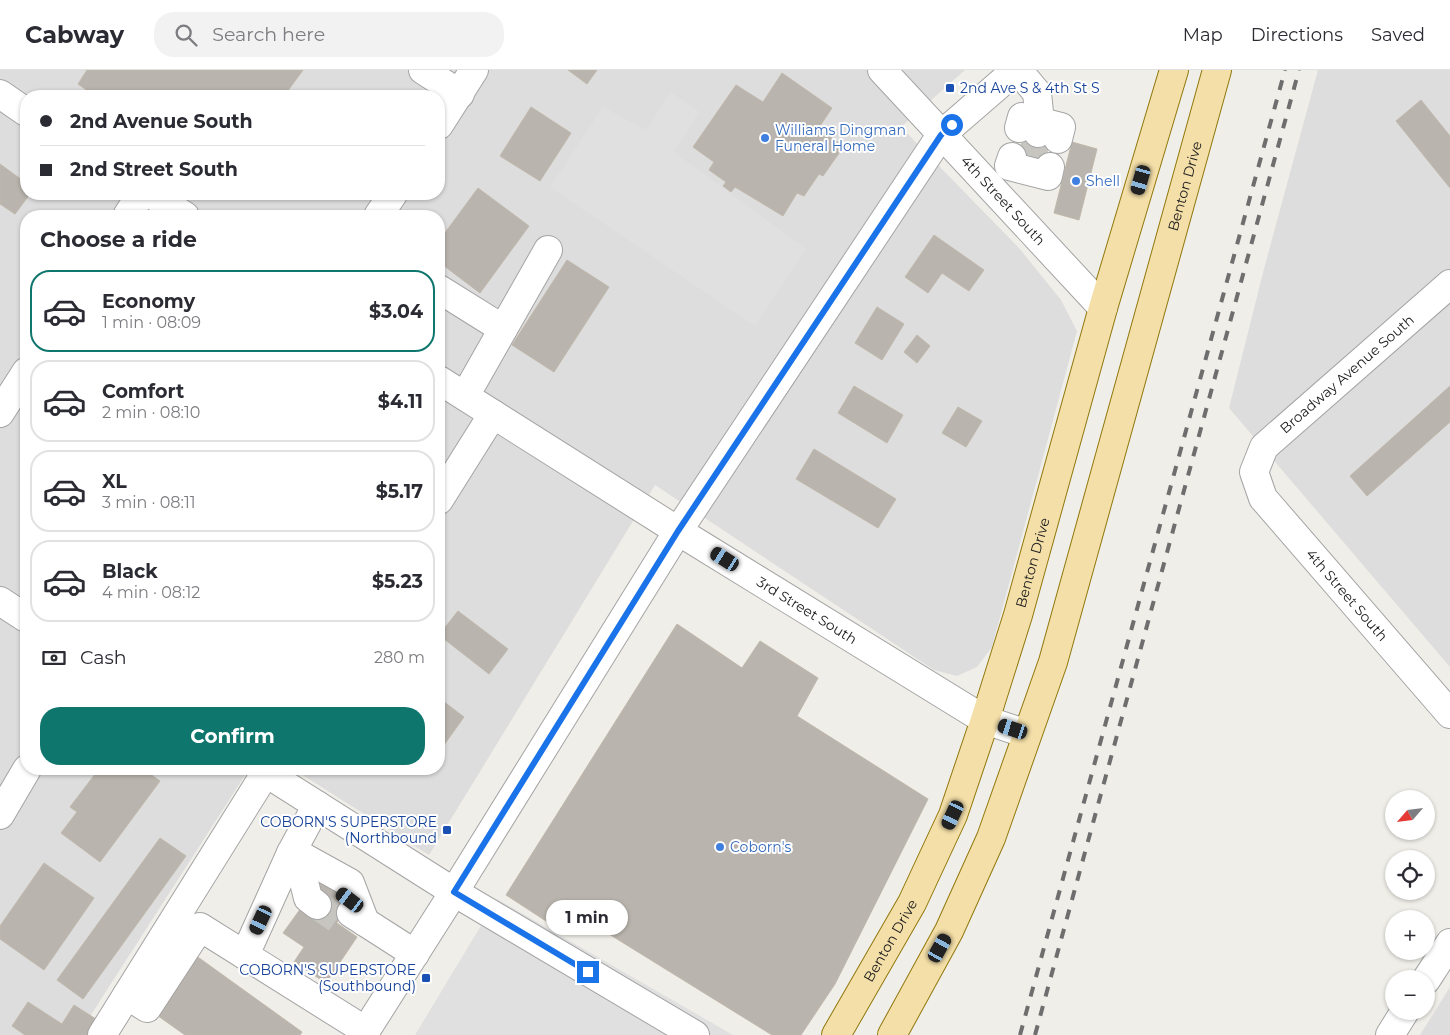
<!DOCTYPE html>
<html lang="en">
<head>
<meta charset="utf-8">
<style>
	:root { --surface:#fff; --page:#f2f2f3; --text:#2b2b33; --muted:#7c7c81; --line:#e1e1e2; --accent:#0f766e }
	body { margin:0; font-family:Montserrat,sans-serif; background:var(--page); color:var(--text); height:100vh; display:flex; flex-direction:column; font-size:19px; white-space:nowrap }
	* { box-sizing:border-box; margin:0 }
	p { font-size:16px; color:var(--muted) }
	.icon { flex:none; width:28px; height:28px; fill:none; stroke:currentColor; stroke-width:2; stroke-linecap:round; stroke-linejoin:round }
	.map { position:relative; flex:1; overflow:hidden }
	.drawer { position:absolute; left:20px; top:140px; width:425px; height:565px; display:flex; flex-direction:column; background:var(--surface); border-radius:20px; box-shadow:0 1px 4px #0004 }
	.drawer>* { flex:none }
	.hud { position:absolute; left:20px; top:20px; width:425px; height:110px; border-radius:20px; box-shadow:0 1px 4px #0004; display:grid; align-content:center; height:110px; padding:0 20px; background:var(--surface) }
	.needle { width:32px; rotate:242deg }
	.fabs { position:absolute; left:1385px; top:720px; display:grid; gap:10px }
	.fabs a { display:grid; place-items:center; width:50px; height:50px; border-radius:50%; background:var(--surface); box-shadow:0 1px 4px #0004; font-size:25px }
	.end { position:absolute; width:22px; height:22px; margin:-11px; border:6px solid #1a73e8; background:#fff; box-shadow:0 0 0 2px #fff }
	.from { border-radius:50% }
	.bubble { position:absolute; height:35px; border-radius:18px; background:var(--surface); box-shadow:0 1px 4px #0004; font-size:16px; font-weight:700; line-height:35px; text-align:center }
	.car { position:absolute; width:15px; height:30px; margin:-15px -8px; border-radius:6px; box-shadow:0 0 4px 1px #0007; background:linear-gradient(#222 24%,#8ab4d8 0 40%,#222 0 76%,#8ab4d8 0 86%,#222 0) }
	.hud b { display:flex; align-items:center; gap:18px; height:48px; font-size:19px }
	.hud b+b { border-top:1px solid var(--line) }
	.hud i { width:12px; height:12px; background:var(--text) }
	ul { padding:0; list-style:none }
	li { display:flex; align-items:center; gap:15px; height:82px; margin:0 10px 8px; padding:0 10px; border:2px solid var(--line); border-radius:20px }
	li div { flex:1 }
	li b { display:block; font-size:19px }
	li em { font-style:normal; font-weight:700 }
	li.on { border-color:var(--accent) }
	li>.icon { width:45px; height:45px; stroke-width:1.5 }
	h2 { padding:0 20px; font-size:22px; line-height:60px }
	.pay { display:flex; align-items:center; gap:12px; height:55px; padding:0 20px; font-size:19px }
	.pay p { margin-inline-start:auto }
	.button { display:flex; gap:10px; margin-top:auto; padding:10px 20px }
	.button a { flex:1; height:58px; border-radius:20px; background:var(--accent); color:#fff; font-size:20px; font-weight:700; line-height:58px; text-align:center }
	header { display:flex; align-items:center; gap:30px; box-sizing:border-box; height:70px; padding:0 25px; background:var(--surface); border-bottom:1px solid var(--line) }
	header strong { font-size:24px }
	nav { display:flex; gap:28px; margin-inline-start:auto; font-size:18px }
	.search { width:350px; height:45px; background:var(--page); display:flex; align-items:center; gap:12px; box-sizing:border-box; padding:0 18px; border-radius:20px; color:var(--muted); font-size:19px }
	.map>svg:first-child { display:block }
</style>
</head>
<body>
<header>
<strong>Cabway</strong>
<div class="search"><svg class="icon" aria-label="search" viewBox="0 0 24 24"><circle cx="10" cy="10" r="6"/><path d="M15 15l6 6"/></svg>Search here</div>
<nav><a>Map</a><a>Directions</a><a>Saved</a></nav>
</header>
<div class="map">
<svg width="1450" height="965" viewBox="0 0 1450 965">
	<rect width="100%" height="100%" fill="#f0eee8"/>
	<path fill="#dedddd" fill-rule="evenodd" d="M0 0H965L901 57 1019 178 1061 230 1077 261 992 577 977 597 957 606 934 600 655 415 429 785 293 699H439V146H26V699H249L78 965H0ZM26 26H439V124H26Z
		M1318 0H1450V597L1229 338 1265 195Z
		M1450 917V965H1420Z"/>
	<path fill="#e0e0e0" d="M671 22 699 42 674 82 806 179 755 256 550 117 603 37 646 60Z
		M497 829 733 965H415Z"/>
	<path fill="#b9b4ad" stroke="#c0b8ab" d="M87 0H303L284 26H95L78 14Z
		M568 0H597L587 14Z
		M782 3 832 38 818 59 844 76 823 106 819 104 804 126 797 123 783 146 735 117 731 122 723 116 726 112 709 100 714 92 693 77 736 15 763 32Z
		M1421 30 1450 66V118L1396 51Z
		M531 37 571 63 540 111 500 86Z
		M1072 72 1097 79 1079 150 1054 143Z
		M0 94 26 113V124H30L15 144 0 134Z
		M478 118 529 156 480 223 439 192V171Z
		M934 165 984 200 969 221 942 203 928 223 905 207Z
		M567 190 609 217 554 302 512 275Z
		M877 237 904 254 882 290 855 273Z
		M917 265 930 276 917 293 904 282Z
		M854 316 903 345 887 373 838 343Z
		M1450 316V352L1367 426 1350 406Z
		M958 337 982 351 966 377 942 363Z
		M814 379 896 429 878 458 796 409Z
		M458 541 508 579 489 604 439 565Z
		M677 554 742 598 760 571 818 608 797 646 928 729 835 914 801 965H772L596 856 566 864 506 825Z
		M439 628 464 647 439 682Z
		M99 699H143L160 711 100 792 61 763 77 742 70 737Z
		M160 768 186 786 83 929 57 910Z
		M44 793 94 828 44 900 0 869V856Z
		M322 803 343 812 337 853 357 867 326 913 294 892 304 877 283 863 301 838 315 848Z
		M195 885 302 962 300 965H185L154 943Z
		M28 932 62 954 74 935 99 951 89 965H25L12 956Z"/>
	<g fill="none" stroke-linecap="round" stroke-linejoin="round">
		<path stroke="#c6c5c0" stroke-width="28" stroke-dasharray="28 14" stroke-linecap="butt" d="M1031 92 1038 63
			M317 835 337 849"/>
		<g stroke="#a4a4a4" stroke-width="30">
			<g id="minor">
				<path d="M423 0 460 24"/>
				<path id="s1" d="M882 0 1103 238"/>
				<path d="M1018 0 1037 23 1040 52 1038 63"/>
				<path d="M0 24 26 42"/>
				<path d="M439 55 474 0"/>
				<path d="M1019 58 1022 47 1061 57 1058 69"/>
				<path d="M1012 87 1009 96 1048 106 1050 97"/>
				<path d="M151 124 185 146"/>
				<path d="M127 146 141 124"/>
				<path d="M378 146 393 124"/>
				<path id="s2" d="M1450 214 1264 377 1254 402 1263 428 1450 644"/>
				<path d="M439 219 503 259"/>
				<path id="s3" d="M439 310 678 461 985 650 1027 664"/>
				<path d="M465 326 548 180"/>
				<path d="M0 343 26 302"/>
				<path d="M439 430 493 344"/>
				<path d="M0 531 26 548"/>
				<path d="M260 699 454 822 695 965"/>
				<path d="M0 745 27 699"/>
				<path d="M291 783 303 787 350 813 365 852"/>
				<path d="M303 787V808L308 828 317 835"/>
				<path d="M351 843 415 884"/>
				<path d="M245 885 291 783 317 735"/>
				<path d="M1426 910 1450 873"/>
				<path d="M127 925 147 938 200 857 366 961"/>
				<path d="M102 965 268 699"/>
				<path d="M363 965 454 822 678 461 941 65 1016 0"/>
				<path d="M1390 965 1405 941"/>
			</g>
		</g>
		<g stroke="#90780d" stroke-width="30">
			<g id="major">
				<path id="s4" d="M836 965 912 833 953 745 985 650 1018 545 1103 238 1174 0"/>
				<path id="s5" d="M892 965 949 861 991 768 1053 592 1217 0"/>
			</g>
		</g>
		<use href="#minor" stroke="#fff" stroke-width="28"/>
		<use href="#major" stroke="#f4dfa8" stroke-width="28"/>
		<path stroke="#6e6e6e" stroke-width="4" stroke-dasharray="10 10" stroke-linecap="butt" d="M1020 965 1285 0
			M1035 965 1299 0"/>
	</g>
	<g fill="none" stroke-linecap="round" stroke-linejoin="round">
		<path stroke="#1a73e8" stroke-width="6" d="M588 902 454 822 678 461 941 65 952 55"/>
	</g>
	<g fill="#1a4fb4" stroke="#fff" stroke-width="2">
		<rect x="945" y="13" width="10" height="10" rx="2.5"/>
		<rect x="442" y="755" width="10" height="10" rx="2.5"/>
		<rect x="421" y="903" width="10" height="10" rx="2.5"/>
	</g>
	<g fill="#3f7fe0" stroke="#fff" stroke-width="2">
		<circle cx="765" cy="68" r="5"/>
		<circle cx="1076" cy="111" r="5"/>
		<circle cx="720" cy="777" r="5"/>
	</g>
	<g text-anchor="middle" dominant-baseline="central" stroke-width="4" stroke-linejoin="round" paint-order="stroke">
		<g font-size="14" fill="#164399" stroke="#fff" text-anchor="end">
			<text x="960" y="18" text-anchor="start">2nd Ave S &amp; 4th St S</text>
			<text x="437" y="752">COBORN'S SUPERSTORE<tspan x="437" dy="16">(Northbound</tspan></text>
			<text x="416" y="900">COBORN'S SUPERSTORE<tspan x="416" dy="16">(Southbound)</tspan></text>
		</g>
		<g font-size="14" fill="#366cbe" stroke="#fff" text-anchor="start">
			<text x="775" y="60">Williams Dingman<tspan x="775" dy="16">Funeral Home</tspan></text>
			<text x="1086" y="111">Shell</text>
			<text x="730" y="777">Coborn's</text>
		</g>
		<g font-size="14" fill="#202020" stroke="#fff">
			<text stroke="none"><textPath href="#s5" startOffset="901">Benton Drive</textPath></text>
			<text stroke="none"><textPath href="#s1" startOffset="178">4th Street South</textPath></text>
			<text transform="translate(1347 304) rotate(-41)">Broadway Avenue South</text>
			<text stroke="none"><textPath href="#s4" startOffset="514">Benton Drive</textPath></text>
			<text stroke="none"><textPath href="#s2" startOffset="430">4th Street South</textPath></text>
			<text stroke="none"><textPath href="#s3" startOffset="434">3rd Street South</textPath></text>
			<text stroke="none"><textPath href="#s4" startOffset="109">Benton Drive</textPath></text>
		</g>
	</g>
</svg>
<div class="fabs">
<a><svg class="needle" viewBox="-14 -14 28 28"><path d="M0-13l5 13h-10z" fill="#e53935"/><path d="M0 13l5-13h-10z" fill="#7c7c81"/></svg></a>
<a><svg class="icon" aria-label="locate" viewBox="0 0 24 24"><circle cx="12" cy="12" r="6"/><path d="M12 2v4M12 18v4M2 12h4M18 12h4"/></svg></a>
<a>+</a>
<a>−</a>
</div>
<i class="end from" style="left:952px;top:55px"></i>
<i class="end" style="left:588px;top:902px"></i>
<div class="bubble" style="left:546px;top:830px;width:82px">1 min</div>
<i class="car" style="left:1141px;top:110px;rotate:196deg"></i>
<i class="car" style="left:725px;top:489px;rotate:302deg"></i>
<i class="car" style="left:1013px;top:659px;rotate:288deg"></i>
<i class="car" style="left:953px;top:745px;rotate:205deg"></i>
<i class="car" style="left:350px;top:830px;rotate:307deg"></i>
<i class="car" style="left:261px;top:850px;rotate:205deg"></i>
<i class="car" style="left:940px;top:878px;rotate:29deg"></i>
<div class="hud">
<b><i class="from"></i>2nd Avenue South</b>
<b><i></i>2nd Street South</b>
</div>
<section class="drawer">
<h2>Choose a ride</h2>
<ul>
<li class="on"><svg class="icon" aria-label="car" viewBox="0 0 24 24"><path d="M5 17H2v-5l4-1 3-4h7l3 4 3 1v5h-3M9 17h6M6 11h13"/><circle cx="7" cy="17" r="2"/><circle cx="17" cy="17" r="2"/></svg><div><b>Economy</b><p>1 min · 08:09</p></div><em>$3.04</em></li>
<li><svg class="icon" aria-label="car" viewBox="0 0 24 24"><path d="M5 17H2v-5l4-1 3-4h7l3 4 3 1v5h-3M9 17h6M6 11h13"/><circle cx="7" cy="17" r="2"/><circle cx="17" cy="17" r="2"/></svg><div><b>Comfort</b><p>2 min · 08:10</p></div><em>$4.11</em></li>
<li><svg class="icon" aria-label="car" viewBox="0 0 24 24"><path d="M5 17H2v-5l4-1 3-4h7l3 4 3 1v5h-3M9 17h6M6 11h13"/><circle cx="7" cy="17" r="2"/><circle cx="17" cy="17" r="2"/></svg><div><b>XL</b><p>3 min · 08:11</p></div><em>$5.17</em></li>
<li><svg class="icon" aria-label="car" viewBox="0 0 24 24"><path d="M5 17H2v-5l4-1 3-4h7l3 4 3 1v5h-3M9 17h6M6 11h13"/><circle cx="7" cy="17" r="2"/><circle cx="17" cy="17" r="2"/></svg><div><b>Black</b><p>4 min · 08:12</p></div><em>$5.23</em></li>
</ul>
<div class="pay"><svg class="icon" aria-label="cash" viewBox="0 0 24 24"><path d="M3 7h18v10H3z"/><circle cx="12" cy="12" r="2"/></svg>Cash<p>280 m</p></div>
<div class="button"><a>Confirm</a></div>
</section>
</div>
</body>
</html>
